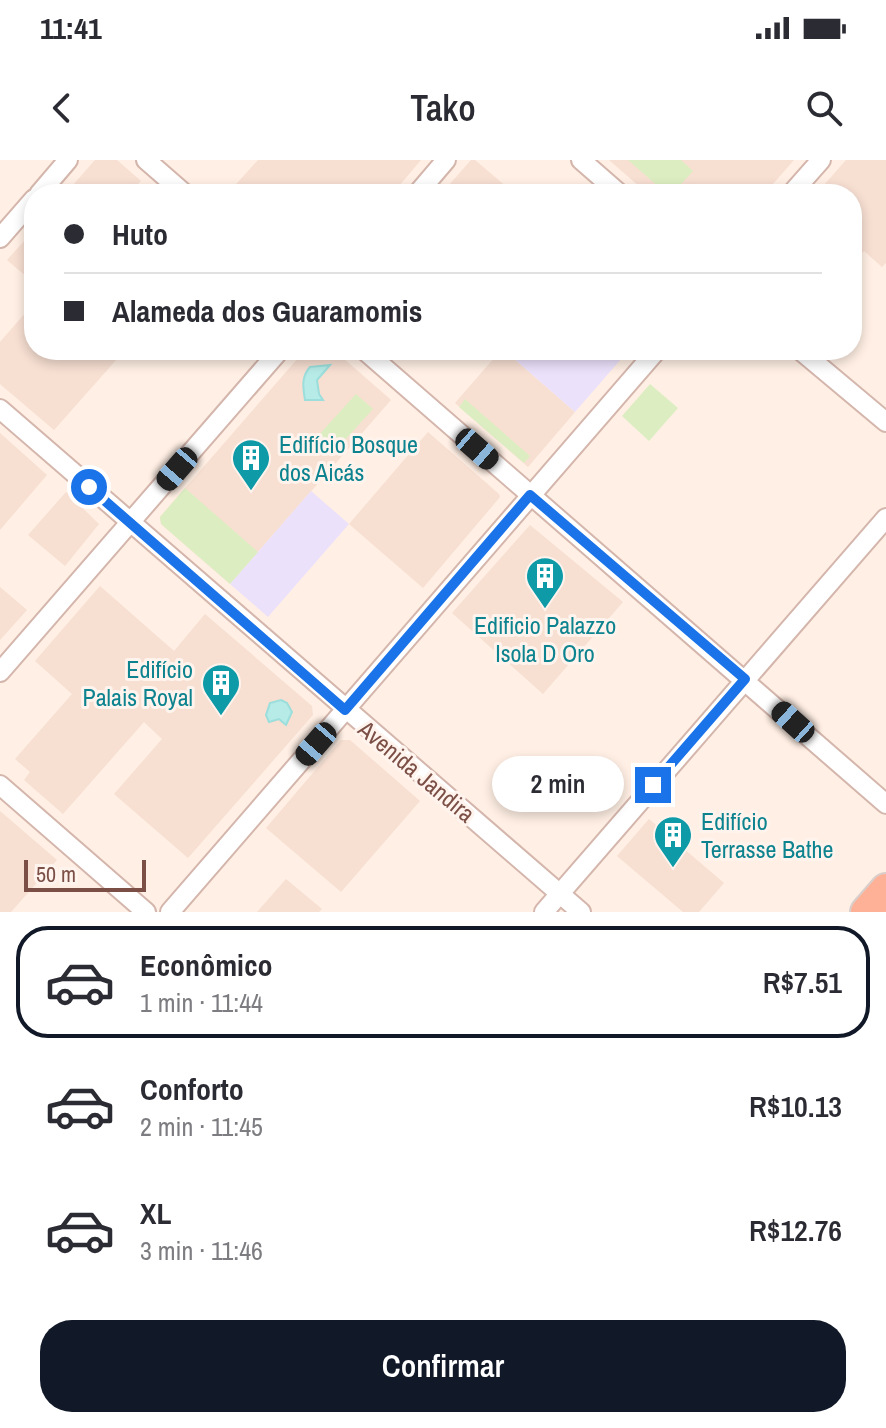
<!DOCTYPE html>
<html lang="pt">
<head>
<meta charset="utf-8">
<style>
	:root { --surface:#fff; --page:#f7f7f7; --text:#2b2b33; --muted:#7c7c81; --line:#e1e1e2; --accent:#111827 }
	body { margin:0; font-family:"Archivo Narrow",sans-serif; background:var(--page); color:var(--text); height:100vh; display:flex; flex-direction:column; font-size:30px; white-space:nowrap }
	* { box-sizing:border-box; margin:0 }
	p { font-size:26px; color:var(--muted) }
	.icon { flex:none; width:44px; height:44px; fill:none; stroke:currentColor; stroke-width:2; stroke-linecap:round; stroke-linejoin:round }
	.map { position:relative; height:752px; overflow:hidden }
	.drawer { display:flex; flex-direction:column; background:var(--surface); flex:1 }
	.drawer>* { flex:none }
	.guide { position:absolute; left:24px; top:24px; width:838px; height:176px; border-radius:32px; box-shadow:0 4px 12px #0003; display:grid; align-content:center; height:176px; padding:0 40px; background:var(--surface) }
	.scale { position:absolute; left:24px; bottom:20px; width:122px; box-sizing:border-box; padding-left:8px; border:4px solid #7b4f46; border-top:0; font-size:22px; line-height:28px; white-space:nowrap; color:#7b4f46; -webkit-text-stroke:6px #fff4ed; paint-order:stroke }
	.end { position:absolute; width:36px; height:36px; margin:-18px; border:10px solid #1a73e8; background:#fff; box-shadow:0 0 0 4px #fff }
	.from { border-radius:50% }
	.bubble { position:absolute; height:56px; border-radius:28px; background:var(--surface); box-shadow:0 4px 12px #0003; font-size:26px; font-weight:600; line-height:56px; text-align:center }
	.car { position:absolute; width:24px; height:48px; margin:-24px -12px; border-radius:10px; box-shadow:0 0 6px 2px #0007; background:linear-gradient(#222 24%,#8ab4d8 0 40%,#222 0 76%,#8ab4d8 0 86%,#222 0) }
	.guide b { display:flex; align-items:center; gap:28px; height:76px; font-size:30px }
	.guide b+b { border-top:2px solid var(--line) }
	.guide i { width:20px; height:20px; background:var(--text) }
	ul { padding:14px 0 0; list-style:none }
	li { display:flex; align-items:center; gap:24px; height:112px; margin:0 16px 12px; padding:0 24px; border:4px solid transparent; border-radius:32px }
	li div { flex:1 }
	li b { display:block; font-size:30px }
	li em { font-style:normal; font-weight:600 }
	li.selected { border-color:var(--accent) }
	li>.icon { width:72px; height:72px; stroke-width:1.5 }
	.primary-button { display:flex; gap:16px; margin-top:auto; padding:16px 40px }
	.primary-button a { flex:1; height:92px; border-radius:32px; background:var(--accent); color:#fff; font-size:32px; font-weight:600; line-height:92px; text-align:center }
	.status { display:flex; justify-content:space-between; align-items:center; height:56px; padding:0 40px; background:var(--surface); direction:ltr }
	.status svg { height:22px; fill:currentColor }
	header { display:flex; justify-content:space-between; align-items:center; height:104px; padding:0 40px; background:var(--surface); font-size:36px; font-weight:600 }
	.map>svg:first-child { display:block }
</style>
</head>
<body>
<div class="status"><b>11:41</b><svg viewBox="0 0 49 12"><path d="M0 12V9h3v3zM5 12V6h3v6zM10 12V3h3v9zM15 12V0h3v12zM26 1h20v11H26zM47 4h2v5h-2z"/></svg></div>
<header><svg class="icon" aria-label="back" viewBox="0 0 24 24"><path d="M15 5l-7 7 7 7"/></svg>Tako<svg class="icon" aria-label="search" viewBox="0 0 24 24"><circle cx="10" cy="10" r="6"/><path d="M15 15l6 6"/></svg></header>
<div class="map">
<svg width="886" height="752" viewBox="0 0 886 752">
	<rect width="100%" height="100%" fill="#ffefe4"/>
	<path fill="#f7dfd2" d="M95 0H117L141 21 129 34H65Z
		M258 0H421L392 34H227Z
		M471 0H475L515 34H441Z
		M609 0H794L764 34H648Z
		M846 0H886V103L882 107 864 91 852 104V34H816Z
		M34 70V123L7 100Z
		M34 143V190H125L54 270 0 224V182Z
		M305 190H334L391 240 230 424 161 364 160 357Z
		M501 190H504L575 252 528 307 455 243Z
		M428 272 499 334 500 337 423 428 349 364Z
		M0 273 47 315 0 370Z
		M66 332 99 364 65 406 28 375Z
		M530 365 623 442 543 534 452 453Z
		M100 426 174 491 205 454 312 546 313 555 188 698 114 634 162 579 144 562 63 654 24 620 30 612 15 599 72 534 35 501Z
		M0 427 27 450 0 480Z
		M341 580H350L420 641 341 732 266 668Z
		M0 651 57 700 11 752H0Z
		M649 659 724 723 699 752H683L617 696Z
		M286 719 322 749 319 752H257Z"/>
	<path fill="#ece1fb" d="M504 190H629L575 252Z
		M311 331 349 364 268 457 230 424Z"/>
	<path fill="#dceec1" d="M628 0H681L693 11 672 34H667Z
		M650 224 678 248 649 281 622 256Z
		M356 234 373 249 334 292 317 277Z
		M465 239 530 296 524 303 459 247Z
		M185 328 258 392 230 424 161 364 160 357Z"/>
	<path fill="#b6ebe8" stroke="#9bdedb" stroke-width="2" d="M330 205 317 220 319 234 323 240H305C303 228 301 217 310 207Z
		M281 540 287 543 292 552 286 565 279 559 269 562 266 555 270 543Z"/>
	<g fill="none" stroke-linecap="round" stroke-linejoin="round">
		<g stroke="#d4b6ac" stroke-width="22">
			<path id="minor" d="M146 0 185 34
				M581 0 620 34
				M39 34 68 0
				M417 34 446 0
				M791 34 821 0
				M0 78 34 39
				M364 190 886 644
				M800 190 886 262
				M0 249 581 752
				M0 512 280 190
				M0 625 146 752
				M170 752 657 190
				M544 752 886 358"/>
		</g>
		<g stroke="#dacecb" stroke-width="34">
			<path id="trunk" d="M866 752 886 729"/>
		</g>
		<use href="#minor" stroke="#fff" stroke-width="18"/>
		<use href="#trunk" stroke="#ffb198" stroke-width="30"/>
	</g>
	<g fill="none" stroke-linecap="round" stroke-linejoin="round">
		<path stroke="#1a73e8" stroke-width="10" d="M89 327 345 550 530 335 745 519 653 625"/>
	</g>
	<defs>
		<g id="building-pin" transform="scale(2)"><path d="M0 17L-7.5 6A9.5 9.5 0 1 1 7.5 6Z" fill="#0f9aa8" stroke="#fff4ed"/><path d="M-4-6H4V6H1V3H-1V6H-4ZM-2.5-4.3h1.7v1.8h-1.7ZM.8-4.3h1.7v1.8H.8ZM-2.5-1h1.7V.8h-1.7ZM.8-1h1.7V.8H.8Z" fill="#fff"/></g>
	</defs>
	<g fill-rule="evenodd">
		<use href="#building-pin" x="251" y="298"/>
		<use href="#building-pin" x="545" y="416"/>
		<use href="#building-pin" x="221" y="523"/>
		<use href="#building-pin" x="673" y="675"/>
	</g>
	<g text-anchor="middle" dominant-baseline="central" stroke-width="6" stroke-linejoin="round" paint-order="stroke">
		<g font-size="24" fill="#0d838f" stroke="#fff4ed" text-anchor="start">
			<text x="279" y="284">Edifício Bosque<tspan x="279" dy="28">dos Aicás</tspan></text>
			<text x="545" y="465" text-anchor="middle">Edificio Palazzo<tspan x="545" dy="28">Isola D Oro</tspan></text>
			<text x="193" y="509" text-anchor="end">Edifício<tspan x="193" dy="28">Palais Royal</tspan></text>
			<text x="701" y="661">Edifício<tspan x="701" dy="28">Terrasse Bathe</tspan></text>
		</g>
		<g font-size="24" fill="#7b4f46" stroke="#fff4ed">
			<text transform="translate(417 611) rotate(40)">Avenida Jandira</text>
		</g>
	</g>
</svg>
<div class="scale">50 m</div>
<i class="end from" style="left:89px;top:327px"></i>
<i class="end" style="left:653px;top:625px"></i>
<div class="bubble" style="left:492px;top:596px;width:132px">2 min</div>
<i class="car" style="left:477px;top:289px;rotate:131deg"></i>
<i class="car" style="left:177px;top:309px;rotate:221deg"></i>
<i class="car" style="left:793px;top:562px;rotate:312deg"></i>
<i class="car" style="left:316px;top:584px;rotate:221deg"></i>
<div class="guide">
<b><i class="from"></i>Huto</b>
<b><i></i>Alameda dos Guaramomis</b>
</div>
</div>
<section class="drawer">
<ul>
<li class="selected"><svg class="icon" aria-label="car" viewBox="0 0 24 24"><path d="M5 17H2v-5l4-1 3-4h7l3 4 3 1v5h-3M9 17h6M6 11h13"/><circle cx="7" cy="17" r="2"/><circle cx="17" cy="17" r="2"/></svg><div><b>Econômico</b><p>1 min · 11:44</p></div><em>R$7.51</em></li>
<li><svg class="icon" aria-label="car" viewBox="0 0 24 24"><path d="M5 17H2v-5l4-1 3-4h7l3 4 3 1v5h-3M9 17h6M6 11h13"/><circle cx="7" cy="17" r="2"/><circle cx="17" cy="17" r="2"/></svg><div><b>Conforto</b><p>2 min · 11:45</p></div><em>R$10.13</em></li>
<li><svg class="icon" aria-label="car" viewBox="0 0 24 24"><path d="M5 17H2v-5l4-1 3-4h7l3 4 3 1v5h-3M9 17h6M6 11h13"/><circle cx="7" cy="17" r="2"/><circle cx="17" cy="17" r="2"/></svg><div><b>XL</b><p>3 min · 11:46</p></div><em>R$12.76</em></li>
</ul>
<div class="primary-button"><a>Confirmar</a></div>
</section>
</body>
</html>
